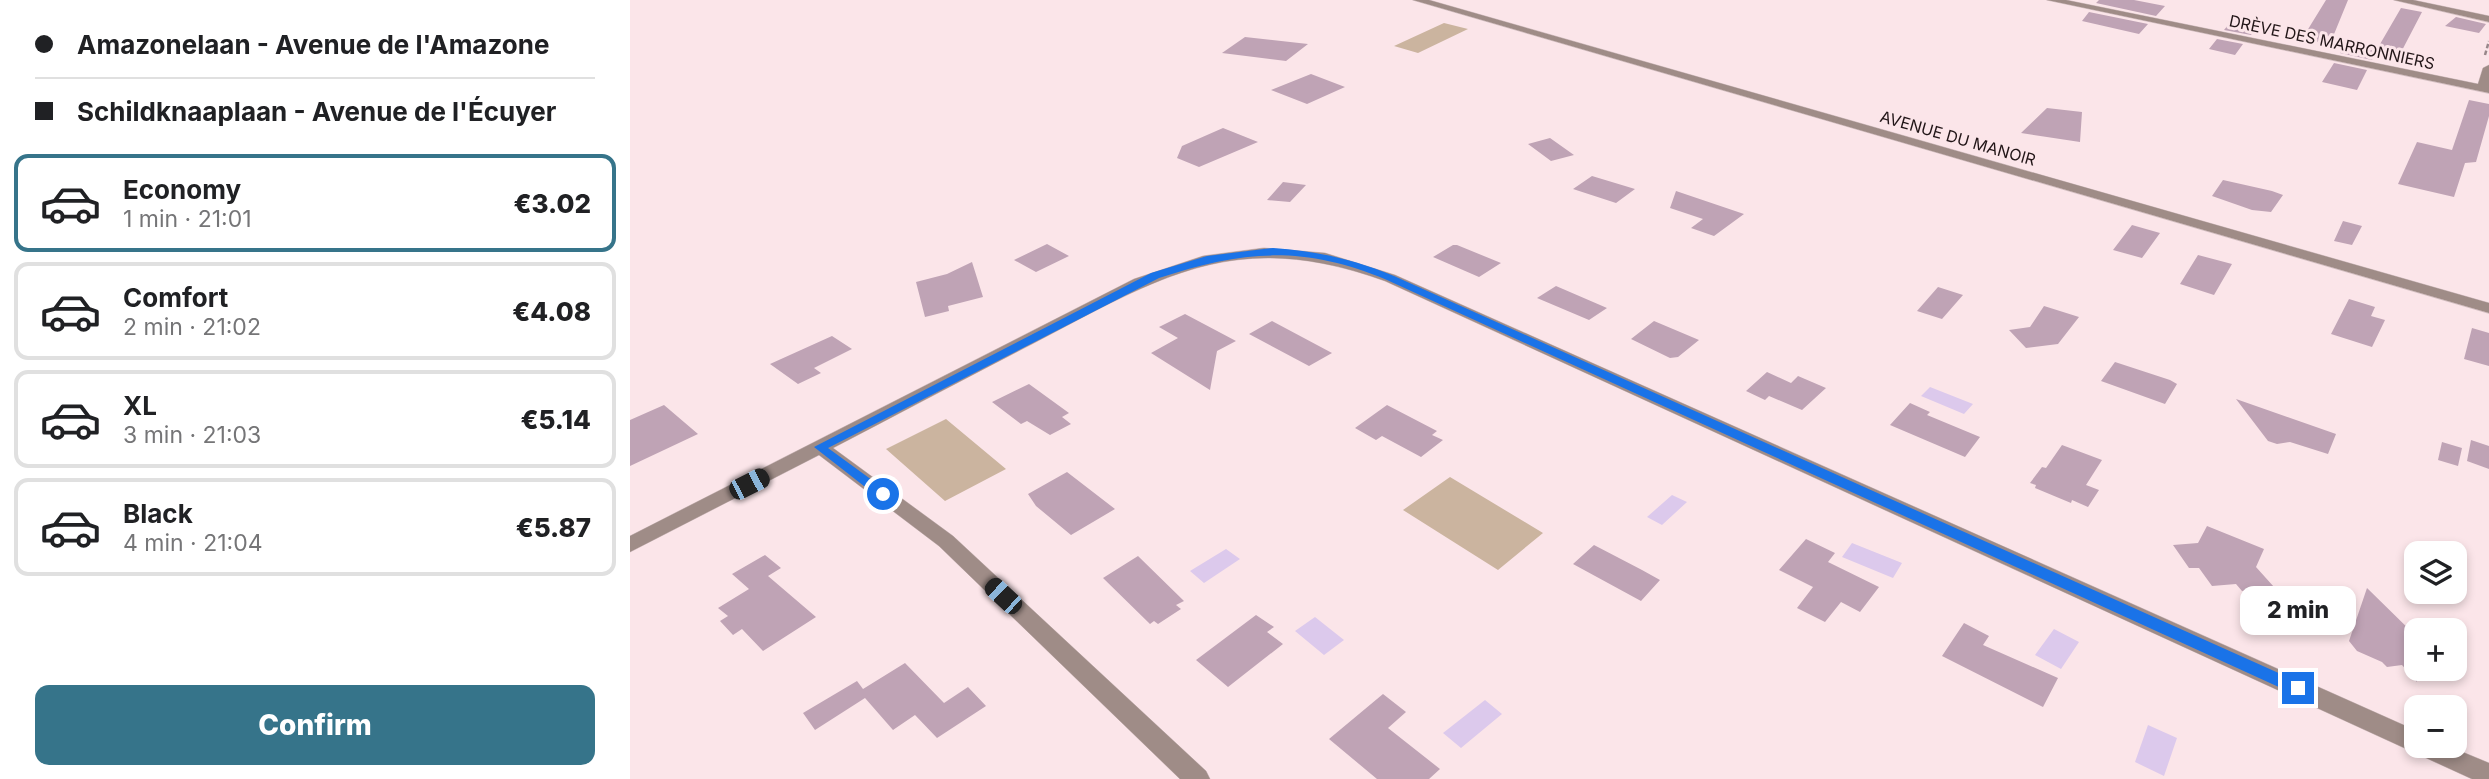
<!DOCTYPE html>
<html lang="en">
<head>
<meta charset="utf-8">
<style>
	:root { --surface:#fff; --page:#f2f2f2; --text:#202124; --muted:#757577; --line:#e0e0e0; --accent:#36748a }
	body { margin:0; font-family:Inter,sans-serif; background:var(--page); color:var(--text); height:100vh; display:flex; flex-direction:column; font-size:26px; white-space:nowrap }
	* { box-sizing:border-box; margin:0 }
	p { font-size:23px; color:var(--muted) }
	.icon { flex:none; width:38px; height:38px; fill:none; stroke:currentColor; stroke-width:2; stroke-linecap:round; stroke-linejoin:round }
	.map { position:relative; flex:1; overflow:hidden }
	.drawer { display:flex; flex-direction:column; background:var(--surface); width:630px }
	.drawer>* { flex:none }
	.hud { display:grid; align-content:center; height:154px; padding:0 35px; background:var(--surface) }
	.fabs { position:absolute; left:1774px; top:541px; display:grid; gap:14px }
	.fabs a { display:grid; place-items:center; width:63px; height:63px; border-radius:14px; background:var(--surface); box-shadow:0 4px 10px #0003; font-size:35px }
	.end { position:absolute; width:32px; height:32px; margin:-16px; border:9px solid #1a73e8; background:#fff; box-shadow:0 0 0 4px #fff }
	.from { border-radius:50% }
	.bubble { position:absolute; height:49px; border-radius:14px; background:var(--surface); box-shadow:0 4px 10px #0003; font-size:23px; font-weight:800; line-height:49px; text-align:center }
	.car { position:absolute; width:21px; height:42px; margin:-21px -10px; border-radius:9px; box-shadow:0 0 5px 2px #0007; background:linear-gradient(#222 24%,#8ab4d8 0 40%,#222 0 76%,#8ab4d8 0 86%,#222 0) }
	.hud b { display:flex; align-items:center; gap:24px; height:66px; font-size:26px }
	.hud b+b { border-top:2px solid var(--line) }
	.hud i { width:18px; height:18px; background:var(--text) }
	ul { padding:0; list-style:none }
	li { display:flex; align-items:center; gap:21px; height:98px; margin:0 14px 10px; padding:0 21px; border:4px solid var(--line); border-radius:14px }
	li div { flex:1 }
	li b { display:block; font-size:26px }
	li em { font-style:normal; font-weight:800 }
	li.on { border-color:var(--accent) }
	li>.icon { width:63px; height:63px; stroke-width:1.5 }
	.primary-button { display:flex; gap:14px; margin-top:auto; padding:14px 35px }
	.primary-button a { flex:1; height:80px; border-radius:14px; background:var(--accent); color:#fff; font-size:28px; font-weight:800; line-height:80px; text-align:center }
	main { display:flex; flex:1; min-height:0 }
	.map>svg:first-child { display:block }
</style>
</head>
<body>
<main>
<section class="drawer">
<div class="hud">
<b><i class="from"></i>Amazonelaan - Avenue de l'Amazone</b>
<b><i></i>Schildknaaplaan - Avenue de l'Écuyer</b>
</div>
<ul>
<li class="on"><svg class="icon" aria-label="car" viewBox="0 0 24 24"><path d="M5 17H2v-5l4-1 3-4h7l3 4 3 1v5h-3M9 17h6M6 11h13"/><circle cx="7" cy="17" r="2"/><circle cx="17" cy="17" r="2"/></svg><div><b>Economy</b><p>1 min · 21:01</p></div><em>€3.02</em></li>
<li><svg class="icon" aria-label="car" viewBox="0 0 24 24"><path d="M5 17H2v-5l4-1 3-4h7l3 4 3 1v5h-3M9 17h6M6 11h13"/><circle cx="7" cy="17" r="2"/><circle cx="17" cy="17" r="2"/></svg><div><b>Comfort</b><p>2 min · 21:02</p></div><em>€4.08</em></li>
<li><svg class="icon" aria-label="car" viewBox="0 0 24 24"><path d="M5 17H2v-5l4-1 3-4h7l3 4 3 1v5h-3M9 17h6M6 11h13"/><circle cx="7" cy="17" r="2"/><circle cx="17" cy="17" r="2"/></svg><div><b>XL</b><p>3 min · 21:03</p></div><em>€5.14</em></li>
<li><svg class="icon" aria-label="car" viewBox="0 0 24 24"><path d="M5 17H2v-5l4-1 3-4h7l3 4 3 1v5h-3M9 17h6M6 11h13"/><circle cx="7" cy="17" r="2"/><circle cx="17" cy="17" r="2"/></svg><div><b>Black</b><p>4 min · 21:04</p></div><em>€5.87</em></li>
</ul>
<div class="primary-button"><a>Confirm</a></div>
</section>
<div class="map">
<svg width="1859" height="779" viewBox="0 0 1859 779">
	<rect width="100%" height="100%" fill="#fbe5e9"/>
	<path fill="#cbb49f" d="M814 23 838 29 788 53 764 46Z
		M316 419 376 469 315 501 256 449Z
		M820 477 913 533 868 570 773 510Z"/>
	<path fill="#dcc9ec" d="M1300 387 1343 404 1334 414 1291 396Z
		M1042 495 1057 502 1032 525 1017 517Z
		M1222 543 1272 563 1263 578 1212 557Z
		M596 549 610 559 574 583 560 571Z
		M685 617 714 640 694 655 665 631Z
		M1424 629 1449 642 1431 669 1405 655Z
		M855 700 872 714 831 748 813 733Z
		M1518 725 1547 738 1534 776 1505 762Z"/>
	<path fill="#bfa3b5" d="M1469 0H1504L1535 6 1526 16 1466 3Z
		M1696 0H1718L1700 44 1672 39Z
		M1771 8 1792 12 1767 60 1744 56 1742 60 1710 53 1715 45 1746 51Z
		M1459 12 1518 24 1509 34 1452 21Z
		M1826 17 1856 24 1849 33 1815 26Z
		M1603 19 1630 24 1621 35 1594 30Z
		M615 37 678 44 656 61 592 53Z
		M1587 39 1613 44 1605 55 1579 49Z
		M1704 63 1737 70 1727 90 1692 82Z
		M681 74 715 87 677 104 641 90Z
		M1839 100 1859 104V116L1846 162 1835 163 1824 197 1768 184 1787 142 1822 150Z
		M1417 108 1452 112 1450 142 1391 133Z
		M593 128 628 142 569 167 547 158 552 146Z
		M920 138 944 155 921 161 898 144Z
		M962 176 1005 189 986 203 943 189Z
		M1593 180 1642 191 1653 195 1641 212 1622 210 1582 196Z
		M653 182 676 185 660 202 637 200Z
		M1046 191 1114 214 1084 236 1061 228 1073 219 1040 208Z
		M1713 221 1732 226 1722 245 1704 241Z
		M1502 225 1530 233 1512 258 1483 250Z
		M417 244 439 256 406 272 384 260Z
		M823 245H827L871 263 849 277 803 257Z
		M1568 255 1602 264 1584 295 1550 284Z
		M342 262 353 297 318 306 319 311 295 317 286 282 317 274Z
		M926 286 977 308 959 320 907 298Z
		M1308 287 1333 295 1312 319 1287 311Z
		M1719 299 1745 307 1741 316 1755 320 1742 347 1701 334Z
		M1414 306 1449 317 1428 344 1396 348 1379 330 1400 327Z
		M555 314 606 341 587 351 580 390 521 353 548 338 529 327Z
		M642 321 702 353 679 366 619 334Z
		M1024 321 1069 340 1048 357 1040 358 1001 339Z
		M1842 328 1859 333V366L1834 359Z
		M202 336 222 349 184 368 191 373 168 384 140 364Z
		M1485 362 1540 380 1547 384 1535 404 1471 381Z
		M1137 372 1161 383 1168 376 1196 388 1172 410 1139 396 1135 400 1116 391Z
		M399 384 439 413 432 417 441 424 420 435 397 421 391 424 362 402Z
		M1606 399 1706 434 1698 454 1660 442 1647 444 1638 441Z
		M1280 403 1300 412 1297 415 1350 437 1335 457 1260 425Z
		M34 405 68 434 0 466V420Z
		M757 405 807 431 802 435 813 440 791 457 752 436 746 440 725 428Z
		M1841 440 1859 446V469L1837 461Z
		M1812 442 1832 448 1828 466 1808 460Z
		M1432 445 1472 460 1456 485 1469 490 1458 507 1442 500 1441 503 1405 488 1406 485 1400 483 1412 467 1416 468Z
		M437 472 485 509 441 535 406 506 398 494Z
		M1577 526 1634 549 1626 567 1644 587 1612 591 1606 584 1582 586 1569 568H1559L1543 545 1568 543Z
		M1176 539 1205 553 1198 562 1249 587 1230 612 1211 602 1195 622 1167 608 1183 587 1149 570Z
		M964 545 1012 570 1030 580 1011 601 943 564Z
		M135 555 151 568 138 576 186 617 133 651 112 629 103 635 90 621 98 616 88 608 119 589 102 574Z
		M508 556 554 601 546 605 551 609 528 624 524 621 520 624 473 578Z
		M1737 588 1787 637V682L1772 665 1757 667 1752 662 1727 651 1719 641Z
		M626 615 644 627 637 632 653 644 598 687 566 660Z
		M1334 623 1359 636 1353 645 1428 678 1413 707 1312 656Z
		M275 663 314 703 338 687 356 706 307 738 285 715 263 730 235 698 185 730 173 713 227 681 233 689Z
		M753 694 776 712 758 728 810 769 799 779H747L699 739Z"/>
	<g fill="none" stroke-linecap="round" stroke-linejoin="round">
		<g stroke="#d4c0c3" stroke-width="1">
			<path id="street" d="M783 0H799L1859 303V313Z
				M1417 0H1436L1848 84 1853 68 1859 65V93Z
				M1764 0H1783L1859 16V22Z
				M634 248 695 253 765 275 1787 731V746H1818L1859 763V779H1842L755 281C606 227 532 276 402 344 336 378 270 413 203 448L323 536 576 771 580 779H550L309 546 189 455 0 552V536L504 279 573 256Z"/>
		</g>
		<path stroke="#98878a" stroke-width="2.5" stroke-dasharray="4.5 2.5" stroke-linecap="butt" d="M1855 55 1859 41"/>
		<use href="#street" fill="#9f8c87" fill-rule="evenodd"/>
	</g>
	<path fill="#1a73e8" d="M643 248C686 251 723 259 764 276L1673 684 1675 688 1668 694 1662 693 757 280C673 245 613 250 529 278L198 448 257 491V497H248L184 447 521 273 577 256Z"/>
	<g text-anchor="middle" dominant-baseline="central" stroke-width="6" stroke-linejoin="round" paint-order="stroke">
		<g font-size="16" fill="#211517" stroke="#fbe5e9">
			<text transform="translate(1702 42) rotate(12)">DRÈVE DES MARRONNIERS</text>
			<text transform="translate(1328 138) rotate(16)">AVENUE DU MANOIR</text>
		</g>
	</g>
</svg>
<div class="fabs">
<a><svg class="icon" aria-label="layers" viewBox="0 0 24 24"><path d="M12 4l9 5-9 5-9-5zM3 14l9 5 9-5"/></svg></a>
<a>+</a>
<a>−</a>
</div>
<i class="end from" style="left:253px;top:494px"></i>
<i class="end" style="left:1668px;top:688px"></i>
<div class="bubble" style="left:1610px;top:586px;width:116px">2 min</div>
<i class="car" style="left:119px;top:484px;rotate:63deg"></i>
<i class="car" style="left:373px;top:596px;rotate:313deg"></i>
</div>
</main>
</body>
</html>
